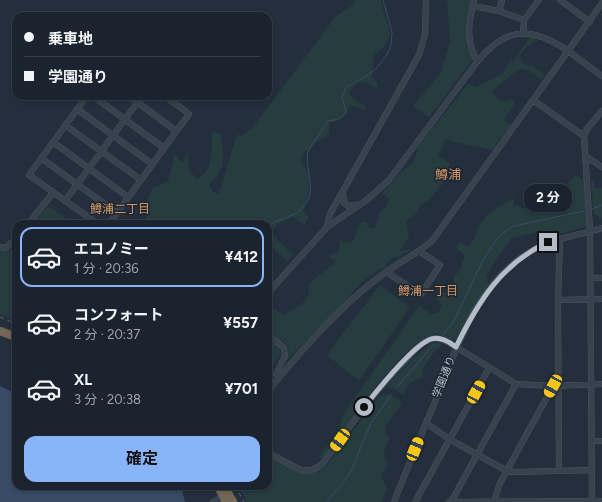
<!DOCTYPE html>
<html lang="ja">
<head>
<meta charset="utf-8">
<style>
	:root { --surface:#1b232e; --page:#282f3a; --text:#f1f3f6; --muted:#a0a4aa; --line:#39404a; --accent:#8ab4f8 }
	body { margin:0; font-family:Figtree,"Noto Sans JP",sans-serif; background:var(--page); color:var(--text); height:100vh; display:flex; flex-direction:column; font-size:15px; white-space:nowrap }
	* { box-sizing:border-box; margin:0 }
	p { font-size:13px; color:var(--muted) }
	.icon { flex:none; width:22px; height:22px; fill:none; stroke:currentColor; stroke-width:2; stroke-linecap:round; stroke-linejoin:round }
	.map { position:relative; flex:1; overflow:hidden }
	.sheet { position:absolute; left:12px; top:220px; width:260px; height:270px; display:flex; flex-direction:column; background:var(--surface); border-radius:12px; box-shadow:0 2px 6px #0003,0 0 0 1px var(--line) }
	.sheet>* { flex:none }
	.hud { position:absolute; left:12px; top:12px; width:260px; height:88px; border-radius:12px; box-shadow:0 2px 6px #0003,0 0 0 1px var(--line); display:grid; align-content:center; height:88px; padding:0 12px; background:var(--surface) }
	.end { position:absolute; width:18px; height:18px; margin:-9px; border:5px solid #b4bcc9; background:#111; box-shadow:0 0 0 2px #111 }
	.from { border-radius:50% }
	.bubble { position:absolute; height:28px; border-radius:12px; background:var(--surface); box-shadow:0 2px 6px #0003,0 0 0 1px var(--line); font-size:13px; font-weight:700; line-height:28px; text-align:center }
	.car { position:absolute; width:12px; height:24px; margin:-12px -6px; border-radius:5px; box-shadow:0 0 3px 1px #0007; background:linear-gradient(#f5c518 24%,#345 0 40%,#f5c518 0 76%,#345 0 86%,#f5c518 0) }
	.hud b { display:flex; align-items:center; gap:14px; height:38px; font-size:15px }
	.hud b+b { border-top:1px solid var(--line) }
	.hud i { width:10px; height:10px; background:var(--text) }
	ul { padding:7px 0 0; list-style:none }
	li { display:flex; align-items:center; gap:12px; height:60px; margin:0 8px 6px; padding:0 4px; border:2px solid transparent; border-radius:12px }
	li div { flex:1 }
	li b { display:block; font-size:15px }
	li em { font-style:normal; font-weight:700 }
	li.active { border-color:var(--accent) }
	li>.icon { width:36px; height:36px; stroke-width:1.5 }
	.action { display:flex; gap:8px; margin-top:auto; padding:8px 12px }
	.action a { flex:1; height:46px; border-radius:12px; background:var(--accent); color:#111; font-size:16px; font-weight:700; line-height:46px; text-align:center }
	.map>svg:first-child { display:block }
</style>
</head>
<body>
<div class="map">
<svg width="602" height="502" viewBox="0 0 602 502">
	<rect width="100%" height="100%" fill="#242f3e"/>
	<path fill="#263c3f" d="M355 0H381C385 27 402 34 374 55L372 77 378 84 377 88 365 82 357 83 349 92 351 97 366 107V110L349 105C347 118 341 120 329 123V134L315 143 310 150 305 151 301 159 303 166 308 171 310 191 303 211 309 217 304 225 293 217 278 224 271 231 279 242 293 254 288 261 268 245V224H136L138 221 145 223 147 210 144 204 154 187 168 182C169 172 175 164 173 153L182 163 188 154 189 170 197 179C215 169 211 151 212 132L221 134C223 159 228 166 209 185L213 192 219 194 237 134 241 136 253 127 336 16 354 4Z
		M441 0H471C466 21 466 38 473 59L429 117 413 106 441 73 450 41 447 1Z
		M530 37H537L536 40 527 46 519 56 522 62 530 67 532 65 545 75 541 80 528 70 519 69 494 89 492 93 500 101 507 102 510 98 515 103 504 120 511 125 492 150 454 142 446 138 438 156 450 164 442 179 443 183 430 199 421 205 416 214 406 221 409 237 400 251 412 249 397 258 394 257 388 262 386 267C365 275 354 292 339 308 321 326 302 345 284 363L289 348 282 340 278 339 280 355 271 369V377L268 381V305L283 315C298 307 311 302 309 283L336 262 329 256 333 253H339L340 240 346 243 353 241 361 222H366L368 227 374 229 380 213 387 205 389 199 382 193 403 170 413 163 419 145 468 84 476 87 502 74 510 61 514 60Z
		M575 175 584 180 587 226 546 238 542 231 512 238 497 258 486 276 489 283 456 340 449 339 436 333C402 344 351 420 330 451L323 458 319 457 340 426 343 415 419 306 432 314 439 312 442 304 436 298 437 293 449 292 454 285V275L459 272 465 255 456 248 459 242 468 246C477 239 476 230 482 221 489 212 501 206 511 199H514V205L543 213 552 203 560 208 568 204 573 196 568 183Z
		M594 180 595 188H602V219L594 214 591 181Z
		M48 206 74 224H33Z
		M16 244V321L0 314V249L8 252Z
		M380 285 410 307 359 381 327 355Z
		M432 343H440L442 346 434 352 422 370 424 377C413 380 406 383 404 395L392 388 386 387 417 355Z
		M387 394 397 398 402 404 385 426V434L390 439C384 449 382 454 388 464L381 477 387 488 382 502H247L238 486H268V454C286 464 307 482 326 466L380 396Z"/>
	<path fill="#394c67" d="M0 386 16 394V486H178L182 491 185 502H0Z"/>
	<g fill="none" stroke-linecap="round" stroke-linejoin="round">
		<path stroke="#394c67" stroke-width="1" d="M592 209 602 205
			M268 226C278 219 290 218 299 211 321 195 304 172 308 151L328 121 339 119 346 113 342 97 346 87 363 78 376 69 387 55 391 46 392 32 383 0
			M443 335 454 321 483 260 500 235 514 226 584 211
			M398 386 434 344
			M326 502 340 487 351 471 371 423 391 395"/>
		<g stroke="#565f6c" stroke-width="6">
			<path id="minor" d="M474 0C468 26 466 38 477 62
				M560 0 590 22
				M473 6 499 11 524 20
				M499 11 502 0
				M523 34 524 20 539 0
				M87 96 29 175 98 224
				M93 96 164 148
				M129 96 176 131
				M533 100 584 136
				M77 109 152 164
				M65 125 141 180
				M53 142 128 197
				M585 156 602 167
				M41 158 117 213
				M343 194 344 203 348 206 357 205
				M65 201 142 96
				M28 224 53 193
				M109 224 189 114 165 96
				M327 227 330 214 419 55 425 34 426 0
				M0 247 6 248 16 238
				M386 272 421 294 440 265 419 251
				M590 278H602
				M268 293 327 227 368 199 389 180 477 62C506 26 532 26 568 51L602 3
				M558 300 602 299
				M268 337 275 340 284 348 285 356 276 374 279 377
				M268 391C301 351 337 309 379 277 396 264 415 255 432 241L568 51 602 76
				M426 423 449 439 507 471 516 472 592 470
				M592 441H602
				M268 453 301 470C310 472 316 469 323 463 349 427 374 392 405 361 412 353 420 343 431 339 437 337 442 339 448 342L516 384 553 386 602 384
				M559 470 558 300 560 239
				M213 502 225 495
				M394 502C406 471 419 440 432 409 454 355 473 289 525 255 548 239 576 236 602 228
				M415 502 489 368
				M449 502 602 501
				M451 502 516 384
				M494 502 499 485 553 386
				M592 502 590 231 584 136 587 129 602 111"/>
		</g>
		<g stroke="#434c59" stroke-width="9">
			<path id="highway" d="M0 331 16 337
				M218 486 226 502
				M224 486 233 502"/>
		</g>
		<use href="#minor" stroke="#38414e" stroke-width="5.5"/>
		<use href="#highway" stroke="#746855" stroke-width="8"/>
		<path stroke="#5a6575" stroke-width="1" stroke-dasharray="4 4" stroke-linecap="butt" d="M0 317 16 324
			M235 486 244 502"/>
	</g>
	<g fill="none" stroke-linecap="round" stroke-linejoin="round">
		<path stroke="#b4bcc9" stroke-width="5" d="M364 407C377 391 413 345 431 339 440 336 449 342 456 347 478 302 501 264 548 242"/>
	</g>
	<g text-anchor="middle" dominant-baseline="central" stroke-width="3" stroke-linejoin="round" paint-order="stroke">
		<g font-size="11" fill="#b4bcc9" stroke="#1d2633">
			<text transform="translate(444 377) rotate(-68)">学園通り</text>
		</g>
		<g font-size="12" fill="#d59563" stroke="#1d2633">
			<text x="120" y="209">鱒浦二丁目</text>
			<text x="428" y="291">鱒浦一丁目</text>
		</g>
		<g font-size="13" fill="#d59563" stroke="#1d2633">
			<text x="448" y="174">鱒浦</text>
		</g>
	</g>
</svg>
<i class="end from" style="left:364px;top:407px"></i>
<i class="end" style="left:548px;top:242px"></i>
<div class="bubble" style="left:524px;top:184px;width:48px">2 分</div>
<i class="car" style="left:553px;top:386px;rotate:209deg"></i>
<i class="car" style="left:476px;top:392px;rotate:29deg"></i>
<i class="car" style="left:340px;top:440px;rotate:216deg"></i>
<i class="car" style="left:415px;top:449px;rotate:22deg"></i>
<div class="hud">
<b><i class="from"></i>乗車地</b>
<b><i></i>学園通り</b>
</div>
<section class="sheet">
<ul>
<li class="active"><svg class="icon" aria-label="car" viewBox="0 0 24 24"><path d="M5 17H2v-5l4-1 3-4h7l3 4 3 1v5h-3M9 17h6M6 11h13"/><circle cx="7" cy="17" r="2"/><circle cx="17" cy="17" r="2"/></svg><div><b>エコノミー</b><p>1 分 · 20:36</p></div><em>¥412</em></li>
<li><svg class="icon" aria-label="car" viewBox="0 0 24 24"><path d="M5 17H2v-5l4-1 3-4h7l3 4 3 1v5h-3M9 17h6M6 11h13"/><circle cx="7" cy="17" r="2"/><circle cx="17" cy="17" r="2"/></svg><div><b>コンフォート</b><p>2 分 · 20:37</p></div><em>¥557</em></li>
<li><svg class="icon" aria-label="car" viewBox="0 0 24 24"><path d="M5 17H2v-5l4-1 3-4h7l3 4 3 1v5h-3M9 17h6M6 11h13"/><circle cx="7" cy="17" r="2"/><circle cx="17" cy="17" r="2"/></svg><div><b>XL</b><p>3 分 · 20:38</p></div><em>¥701</em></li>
</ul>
<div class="action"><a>確定</a></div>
</section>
</div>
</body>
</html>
